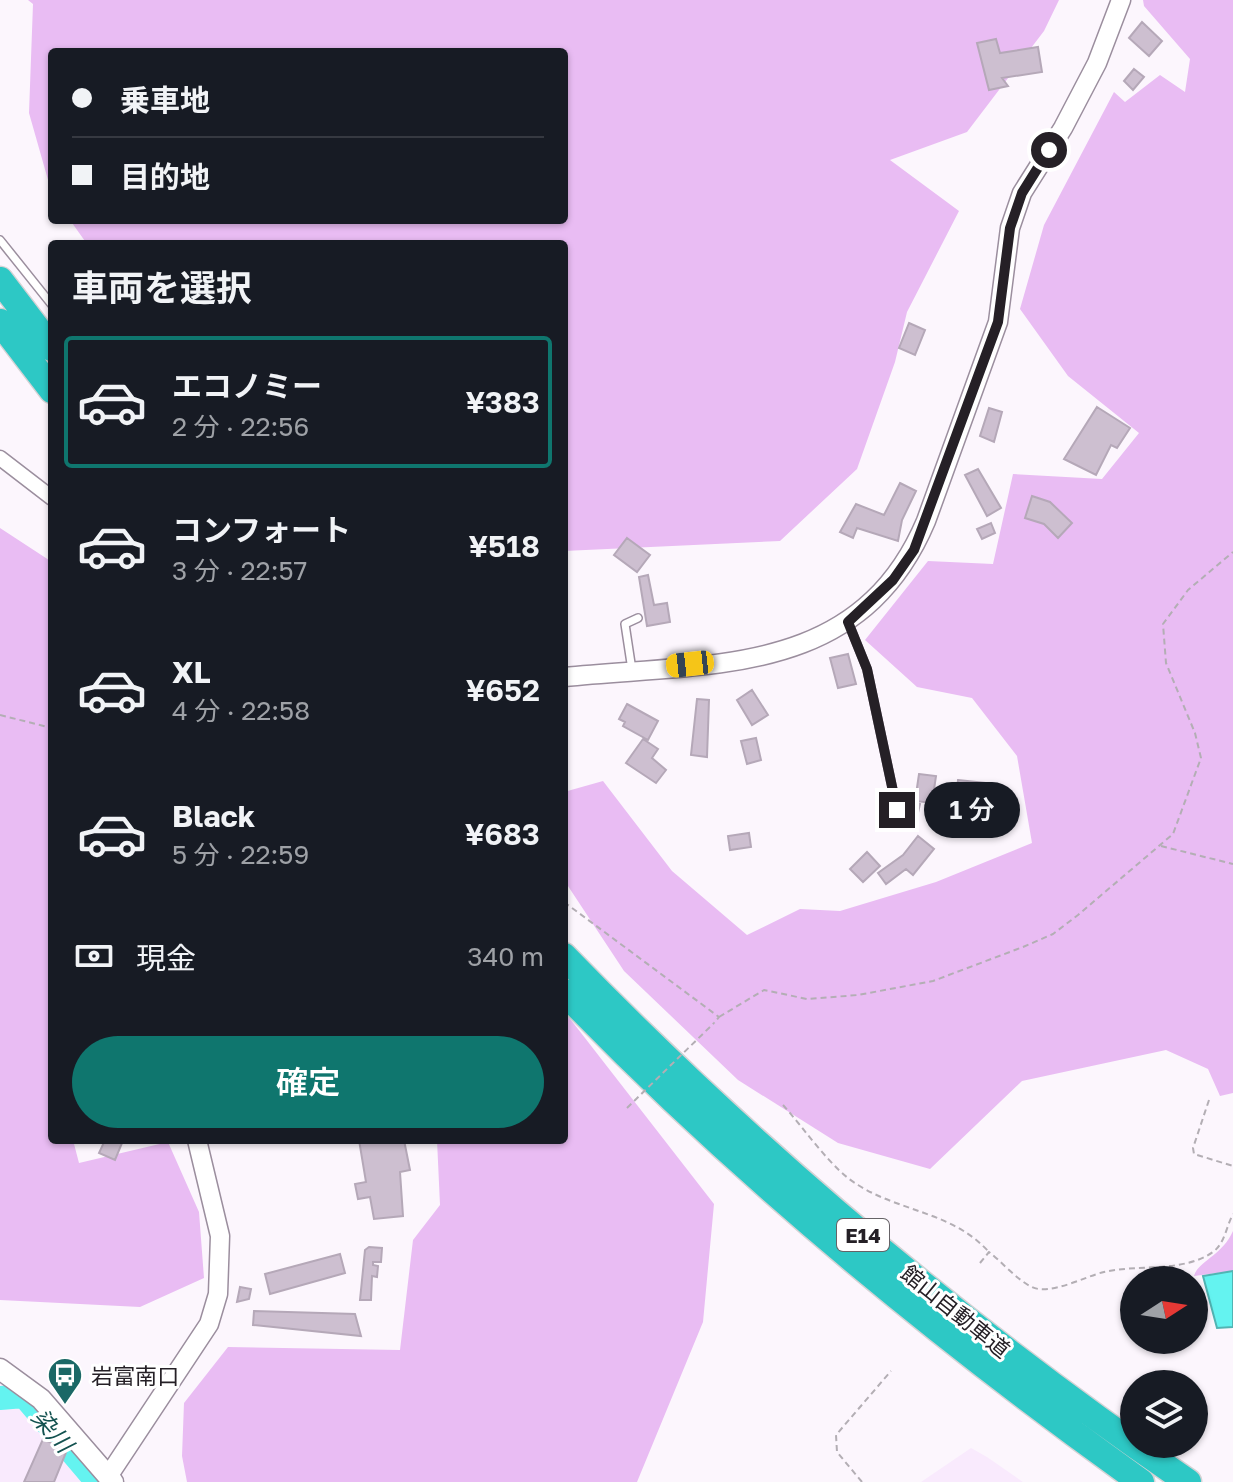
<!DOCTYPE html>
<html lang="ja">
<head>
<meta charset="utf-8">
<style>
	:root { --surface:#171b24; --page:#242831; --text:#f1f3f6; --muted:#9ea1a6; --line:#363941; --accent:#0f766e }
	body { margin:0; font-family:"Golos Text","Noto Sans JP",sans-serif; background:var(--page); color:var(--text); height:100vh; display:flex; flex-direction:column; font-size:30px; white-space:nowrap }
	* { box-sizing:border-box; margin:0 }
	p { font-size:26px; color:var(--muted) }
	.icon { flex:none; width:44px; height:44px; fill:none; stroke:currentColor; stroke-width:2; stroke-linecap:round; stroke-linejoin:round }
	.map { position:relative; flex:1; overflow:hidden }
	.drawer { position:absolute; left:48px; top:240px; width:520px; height:904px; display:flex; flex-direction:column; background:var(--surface); border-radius:8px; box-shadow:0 2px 6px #0004 }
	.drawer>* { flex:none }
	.guide { position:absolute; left:48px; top:48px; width:520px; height:176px; border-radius:8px; box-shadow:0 2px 6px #0004; display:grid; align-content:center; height:176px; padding:0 24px; background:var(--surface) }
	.needle { width:52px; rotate:78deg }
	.fabs { position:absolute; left:1120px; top:1266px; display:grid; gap:16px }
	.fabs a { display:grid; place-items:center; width:88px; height:88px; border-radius:50%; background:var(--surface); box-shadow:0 2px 6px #0004; font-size:40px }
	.end { position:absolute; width:36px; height:36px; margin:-18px; border:10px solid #252026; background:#fff; box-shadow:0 0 0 4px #fff }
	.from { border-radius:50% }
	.bubble { position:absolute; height:56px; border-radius:28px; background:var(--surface); box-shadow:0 2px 6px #0004; font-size:26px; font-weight:600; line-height:56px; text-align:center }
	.car { position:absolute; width:24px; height:48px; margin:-24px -12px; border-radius:10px; box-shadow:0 0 6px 2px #0007; background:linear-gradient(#f5c518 24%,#345 0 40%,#f5c518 0 76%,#345 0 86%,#f5c518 0) }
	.guide b { display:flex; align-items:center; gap:28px; height:76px; font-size:30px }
	.guide b+b { border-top:2px solid var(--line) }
	.guide i { width:20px; height:20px; background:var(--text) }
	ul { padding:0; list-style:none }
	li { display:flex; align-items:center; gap:24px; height:132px; margin:0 16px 12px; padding:0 8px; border:4px solid transparent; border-radius:8px }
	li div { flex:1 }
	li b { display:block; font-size:30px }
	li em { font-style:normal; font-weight:600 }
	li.selected { border-color:var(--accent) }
	li>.icon { width:72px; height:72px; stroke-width:1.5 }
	h2 { padding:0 24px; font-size:36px; line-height:96px }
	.pay { display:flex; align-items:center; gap:20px; height:88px; padding:0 24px; font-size:30px }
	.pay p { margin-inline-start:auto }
	.cta { display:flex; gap:16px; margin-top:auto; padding:16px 24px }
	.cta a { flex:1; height:92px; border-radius:48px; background:var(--accent); color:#fff; font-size:32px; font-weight:600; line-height:92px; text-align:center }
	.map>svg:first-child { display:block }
</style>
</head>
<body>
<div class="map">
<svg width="1233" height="1482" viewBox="0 0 1233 1482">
	<rect width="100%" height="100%" fill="#fcf6fd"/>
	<path fill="#f9eafd" d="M0 1377 34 1400 93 1469V1482H0Z
		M971 1448 987 1457 1023 1482H921Z"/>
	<path fill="#e9bcf3" d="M28 0H1059L1044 31 967 132 890 160 959 211 907 312 895 362 857 469 780 541 564 551V244H87L70 220H564V52H52V194L29 113 33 4Z
		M1143 0H1233V1093L1220 1096 1208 1069 1166 1050 1022 1081 930 1169 838 1143 738 1080 624 971 564 880V792L603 781 672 871 747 935 800 909 840 911 936 882 1032 843 1017 756 972 698 917 687 865 640 928 561 993 564 1013 474 1102 479 1139 433 1068 376 1020 309 1044 225 1114 92 1125 102 1160 75 1185 92 1190 59 1144 6Z
		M0 528 52 562V1140H73L79 1163 168 1142 199 1212 204 1278 140 1307 0 1300Z
		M564 1011 714 1204 703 1322 637 1482H187L182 1456 184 1403 228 1347 400 1350 413 1240 440 1205 437 1140H564Z
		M1233 1231V1271L1194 1276C1198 1261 1222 1256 1233 1231Z"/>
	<path fill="#64f3f0" stroke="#51b4b3" stroke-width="2" d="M1233 1271V1327L1217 1328 1203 1276Z"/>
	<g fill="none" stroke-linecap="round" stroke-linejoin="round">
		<path stroke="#64f3f0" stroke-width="24" d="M0 1398 24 1396 97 1482"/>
	</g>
	<path fill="#cdbfd0" stroke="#b5a8b8" stroke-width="2" d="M1142 22 1162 41 1149 56 1129 38Z
		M996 39 1000 53 1038 47 1042 72 1002 78 1008 86 989 90 977 43Z
		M1134 69 1144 77 1133 90 1124 81Z
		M909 323 925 330 915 355 899 348Z
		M1097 407 1130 428 1117 448 1111 445 1096 475 1064 459Z
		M989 408 1002 412 994 442 980 436Z
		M978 469 1001 508 987 516 965 475Z
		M900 483 916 491 902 520 898 541 857 528 853 538 840 532 856 504 884 515Z
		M1032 496 1050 502 1072 523 1058 538 1044 524 1025 518Z
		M991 523 995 533 982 539 977 529Z
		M627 538 650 555 637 572 614 555Z
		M648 575 654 605 667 603 670 622 647 626 639 577Z
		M848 654 856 684 838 688 830 658Z
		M752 690 768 715 752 725 737 700Z
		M697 699 709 700 707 757 691 755Z
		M627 704 658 721 648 740 623 726 625 722 619 719Z
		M756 738 761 760 747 764 741 741Z
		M643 739 658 749 652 758 666 770 656 783 626 763Z
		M919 774 936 776 932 803 915 801Z
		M958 780 994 784 991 807 970 804V833L944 832V819L953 820Z
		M907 801 920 804 917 817 904 813Z
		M749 833 751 847 730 850 728 836Z
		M918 836 934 849 913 875 906 869 886 884 878 873 903 855Z
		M867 852 880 866 863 882 850 869Z
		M105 1140 122 1143 115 1160 99 1153Z
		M359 1140H404L410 1170 400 1172 403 1216 374 1219 370 1197 358 1199 355 1184 366 1182Z
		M369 1247 382 1248 381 1262H373V1265L378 1266 377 1277 372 1276 371 1300H360L365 1250Z
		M340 1254 345 1273 270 1294 265 1274Z
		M240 1287 251 1289 249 1299 237 1302Z
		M254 1311 355 1314 361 1336 253 1325Z
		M43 1439 67 1450 54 1482H24Z"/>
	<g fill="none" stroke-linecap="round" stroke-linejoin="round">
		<g stroke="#9b8e9e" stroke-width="10">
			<path id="service" d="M0 240 52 305
				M848 622 867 669 897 810
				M632 670 625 624 638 618"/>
		</g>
		<g stroke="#9b8e9e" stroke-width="17">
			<path id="minor" d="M0 458 52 498"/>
		</g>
		<g stroke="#9b8e9e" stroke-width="21">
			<path id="tertiary" d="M564 677C709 662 859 679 926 521L998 322 1010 228 1022 193 1063 128 1097 63 1121 0
				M109 1475 209 1324 218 1294 220 1236 197 1140"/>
		</g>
		<g stroke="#9b8e9e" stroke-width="23">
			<path id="secondary" d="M0 1369 41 1399 113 1482"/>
		</g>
		<g stroke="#d3d2d4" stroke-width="29">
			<path id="motorway" d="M0 280 52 348
				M0 322 52 390
				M564 956C754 1152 963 1328 1188 1482
				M564 992C740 1174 935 1335 1141 1482"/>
		</g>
		<path stroke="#b3aeb4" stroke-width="2" stroke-dasharray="6 4" stroke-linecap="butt" d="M0 715 52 728
			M1161 846 1233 864
			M564 902 719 1017 714 1023
			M719 1017 764 990 807 999 858 995 933 981 1023 947 1053 934 1078 915 1173 834 1201 758 1195 733 1166 663 1163 624 1188 590 1233 552
			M1209 1100 1193 1148 1194 1154 1233 1166
			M783 1105C804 1128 832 1170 858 1185 901 1212 952 1212 988 1251
			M980 1263 989 1252C1002 1262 1017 1280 1032 1287 1050 1296 1086 1276 1104 1272 1138 1264 1183 1273 1213 1252 1225 1243 1226 1227 1233 1214
			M862 1482 837 1452 836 1435 891 1371"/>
		<use href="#service" stroke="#fff" stroke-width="7"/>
		<use href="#minor" stroke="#fff" stroke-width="14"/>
		<use href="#tertiary" stroke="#fff" stroke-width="18"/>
		<use href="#secondary" stroke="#fff" stroke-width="20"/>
		<use href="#motorway" stroke="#2dc8c5" stroke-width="26"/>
		<path stroke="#b3aeb4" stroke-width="2" stroke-dasharray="6 4" stroke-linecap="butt" d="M627 1108 714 1023"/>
	</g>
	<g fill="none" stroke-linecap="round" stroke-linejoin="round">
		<path stroke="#252026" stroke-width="10" d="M897 810 867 669 848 622 893 580 914 550 998 322 1010 228 1022 193 1049 150"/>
	</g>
	<defs>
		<g id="bus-pin" transform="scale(1.8)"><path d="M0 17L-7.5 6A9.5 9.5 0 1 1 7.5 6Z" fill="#1b6866" stroke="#fff"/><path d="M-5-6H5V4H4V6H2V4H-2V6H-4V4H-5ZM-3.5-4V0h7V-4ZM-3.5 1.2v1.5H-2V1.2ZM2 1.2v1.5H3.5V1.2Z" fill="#fff"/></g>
	</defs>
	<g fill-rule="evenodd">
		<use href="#bus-pin" x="65" y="1375"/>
	</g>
	<g text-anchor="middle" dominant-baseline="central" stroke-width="6" stroke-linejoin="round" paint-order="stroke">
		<rect fill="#fff" stroke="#666367" stroke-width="2" x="837" y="1219" width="52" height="32" rx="6"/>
		<g font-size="20" font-weight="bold" fill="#252026">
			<text x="863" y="1235">E14</text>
		</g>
		<g font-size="22" fill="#252026" stroke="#fff">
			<text transform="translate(956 1311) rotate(39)">館山自動車道</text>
		</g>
		<g font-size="22" fill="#252026" stroke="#fff" text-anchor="start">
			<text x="91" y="1375">岩富南口</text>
		</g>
		<g font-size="24" font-style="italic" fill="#135250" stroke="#fff">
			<text transform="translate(53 1430) rotate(49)">染川</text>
		</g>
	</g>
</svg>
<div class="fabs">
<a><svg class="needle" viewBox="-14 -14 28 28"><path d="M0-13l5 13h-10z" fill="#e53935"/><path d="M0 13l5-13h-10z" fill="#9ea1a6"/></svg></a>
<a><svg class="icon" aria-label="layers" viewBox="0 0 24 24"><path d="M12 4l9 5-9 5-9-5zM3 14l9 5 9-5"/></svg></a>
</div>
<i class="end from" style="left:1049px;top:150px"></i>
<i class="end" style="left:897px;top:810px"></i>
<div class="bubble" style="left:924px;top:782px;width:96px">1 分</div>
<i class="car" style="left:690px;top:664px;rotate:264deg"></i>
<div class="guide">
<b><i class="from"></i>乗車地</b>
<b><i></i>目的地</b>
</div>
<section class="drawer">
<h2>車両を選択</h2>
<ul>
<li class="selected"><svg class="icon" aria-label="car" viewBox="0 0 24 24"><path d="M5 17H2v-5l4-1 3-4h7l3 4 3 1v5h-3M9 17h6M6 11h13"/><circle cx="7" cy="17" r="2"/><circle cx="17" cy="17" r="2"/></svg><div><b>エコノミー</b><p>2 分 · 22:56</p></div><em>¥383</em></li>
<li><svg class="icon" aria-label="car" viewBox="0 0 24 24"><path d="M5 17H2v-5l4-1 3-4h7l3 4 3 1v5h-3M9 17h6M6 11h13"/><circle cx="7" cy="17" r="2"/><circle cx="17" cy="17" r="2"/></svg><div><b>コンフォート</b><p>3 分 · 22:57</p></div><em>¥518</em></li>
<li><svg class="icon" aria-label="car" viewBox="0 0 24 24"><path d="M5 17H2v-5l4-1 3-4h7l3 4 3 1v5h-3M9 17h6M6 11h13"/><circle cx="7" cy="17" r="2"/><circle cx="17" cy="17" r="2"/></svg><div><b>XL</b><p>4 分 · 22:58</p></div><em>¥652</em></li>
<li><svg class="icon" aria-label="car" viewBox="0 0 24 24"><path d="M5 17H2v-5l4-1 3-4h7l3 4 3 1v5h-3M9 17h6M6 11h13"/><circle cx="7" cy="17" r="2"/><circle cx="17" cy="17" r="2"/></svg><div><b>Black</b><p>5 分 · 22:59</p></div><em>¥683</em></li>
</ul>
<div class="pay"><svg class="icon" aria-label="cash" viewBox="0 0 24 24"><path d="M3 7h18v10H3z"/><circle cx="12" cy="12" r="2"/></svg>現金<p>340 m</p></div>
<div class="cta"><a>確定</a></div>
</section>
</div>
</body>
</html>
